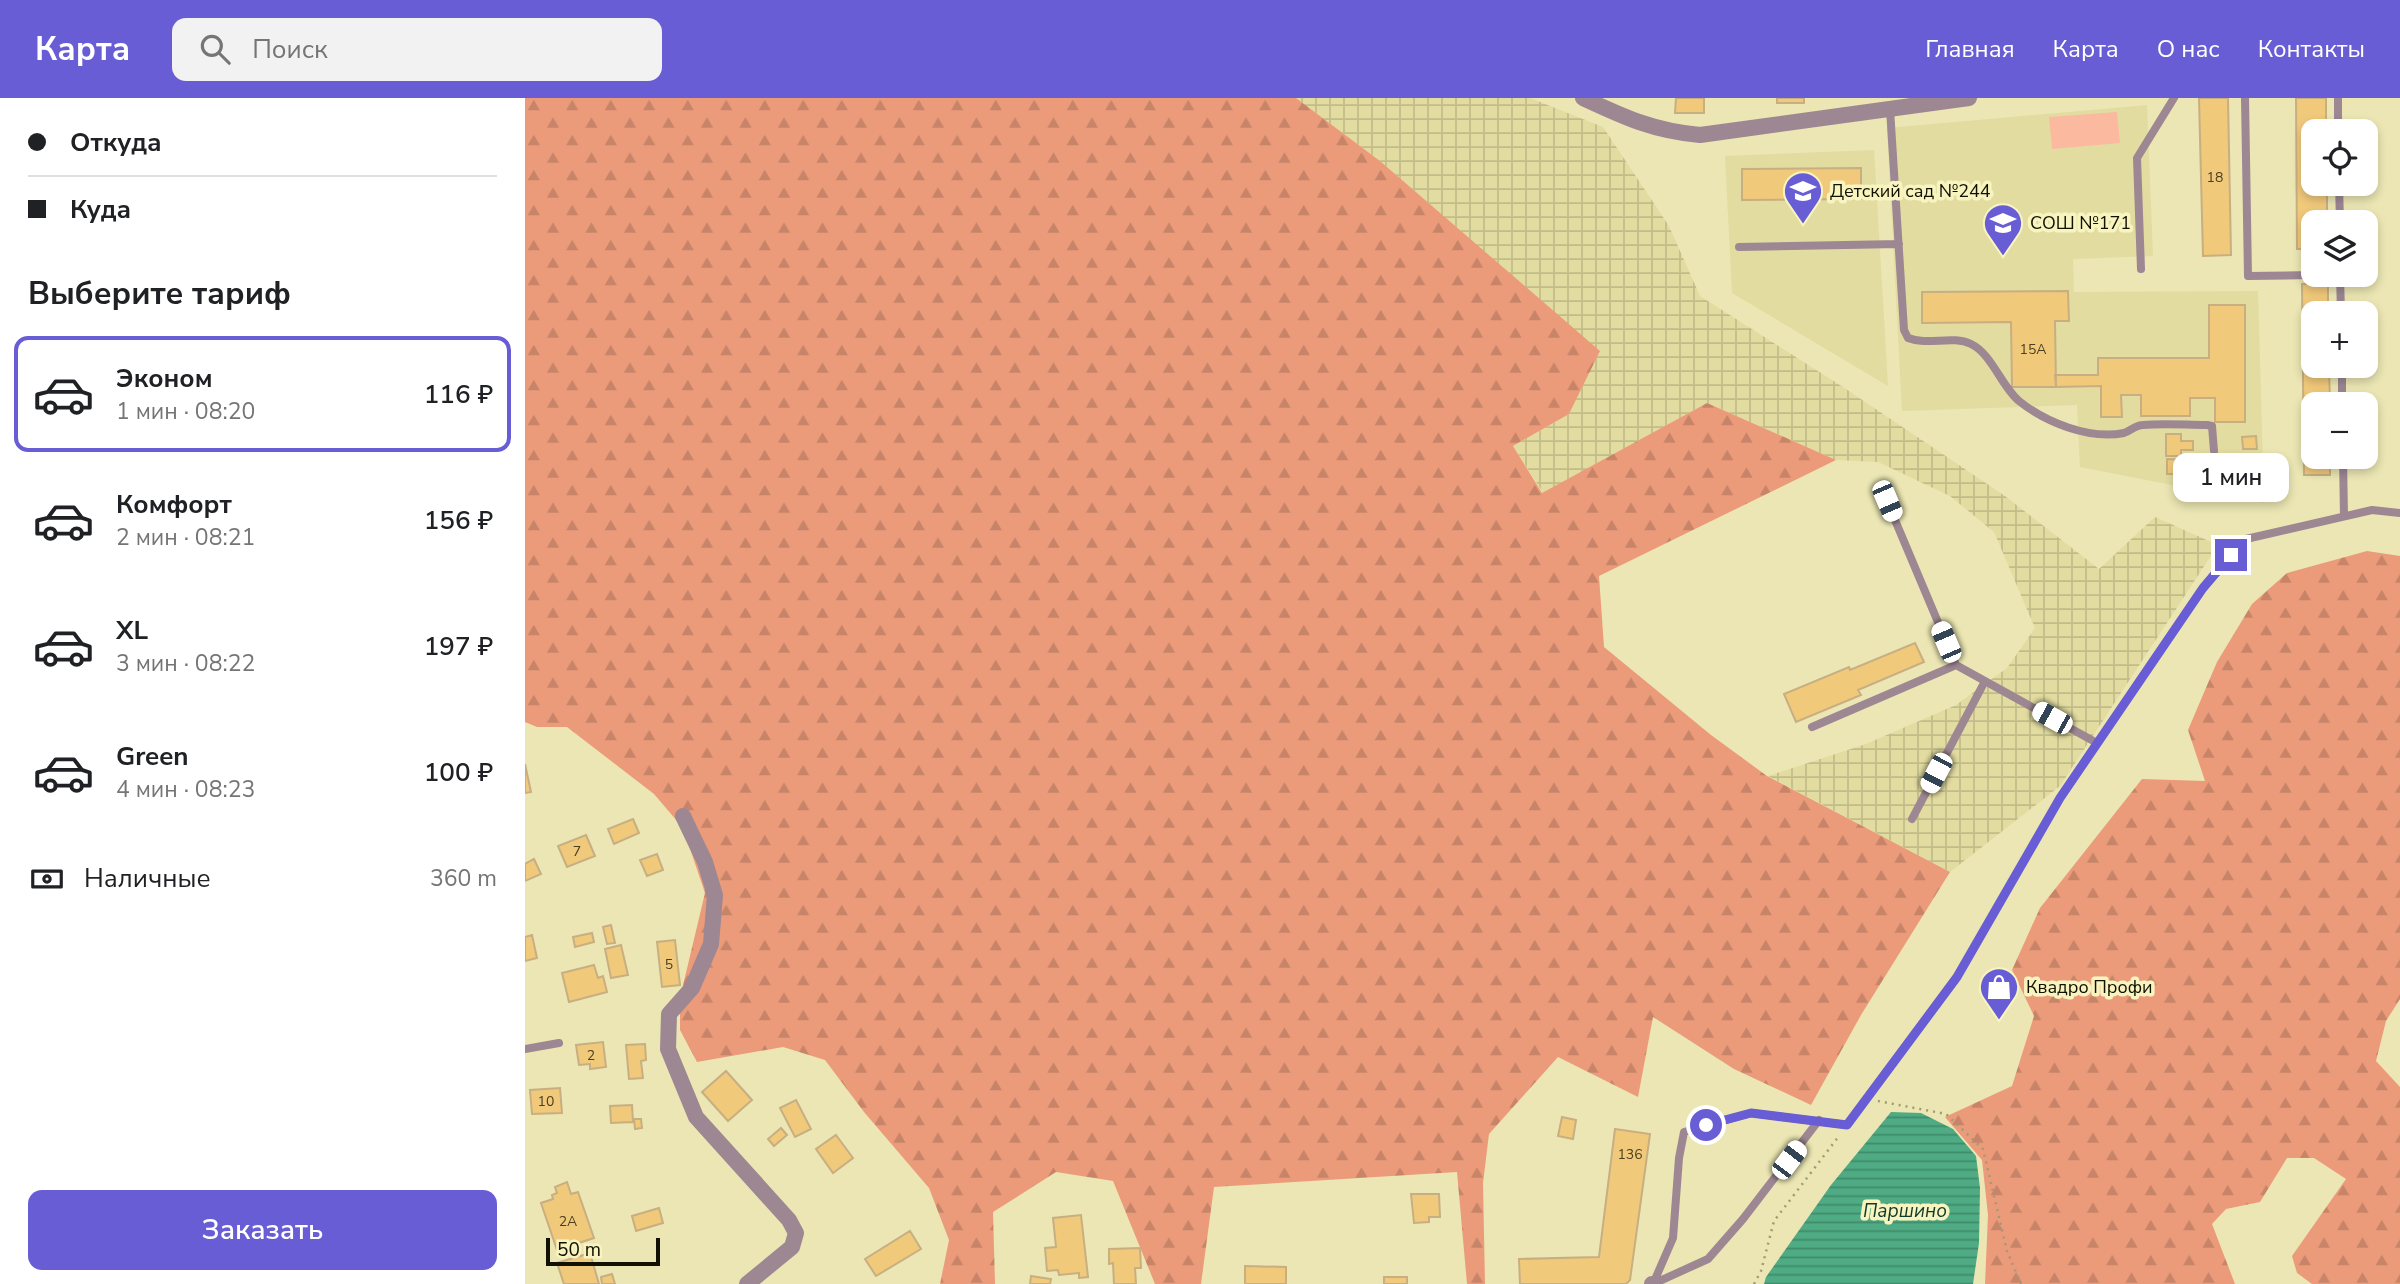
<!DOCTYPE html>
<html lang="ru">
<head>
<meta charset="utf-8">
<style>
	:root { --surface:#fff; --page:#f2f2f2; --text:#202124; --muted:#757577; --line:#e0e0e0; --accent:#695dd6 }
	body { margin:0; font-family:"Nunito Sans",sans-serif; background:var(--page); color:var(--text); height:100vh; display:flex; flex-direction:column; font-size:26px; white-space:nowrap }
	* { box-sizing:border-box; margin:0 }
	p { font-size:23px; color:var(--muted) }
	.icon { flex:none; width:38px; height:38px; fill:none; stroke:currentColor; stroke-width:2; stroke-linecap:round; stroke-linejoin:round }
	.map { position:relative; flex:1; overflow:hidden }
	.panel { display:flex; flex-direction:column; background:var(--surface); width:525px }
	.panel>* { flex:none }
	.top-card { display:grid; align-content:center; height:154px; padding:0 28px; background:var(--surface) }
	.fabs { position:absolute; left:1776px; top:21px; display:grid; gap:14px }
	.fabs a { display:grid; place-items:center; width:77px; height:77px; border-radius:14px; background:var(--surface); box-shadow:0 4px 10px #0003; font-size:35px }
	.scale { position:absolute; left:21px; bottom:18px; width:114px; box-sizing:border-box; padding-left:7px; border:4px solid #121001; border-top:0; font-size:19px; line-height:24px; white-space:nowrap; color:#121001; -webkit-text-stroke:5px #f8f4c0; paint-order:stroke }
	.end { position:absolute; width:32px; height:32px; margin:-16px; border:9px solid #695dd6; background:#fff; box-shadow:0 0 0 4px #fff }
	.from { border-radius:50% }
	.bubble { position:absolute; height:49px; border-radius:14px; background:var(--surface); box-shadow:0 4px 10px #0003; font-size:23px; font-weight:600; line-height:49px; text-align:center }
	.car { position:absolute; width:21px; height:42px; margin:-21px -10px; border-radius:9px; box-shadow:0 0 5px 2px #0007; background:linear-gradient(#fff 24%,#345 0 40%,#fff 0 76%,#345 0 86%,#fff 0) }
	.top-card b { display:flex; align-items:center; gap:24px; height:66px; font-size:26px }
	.top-card b+b { border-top:2px solid var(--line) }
	.top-card i { width:18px; height:18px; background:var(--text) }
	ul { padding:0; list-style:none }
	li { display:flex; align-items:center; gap:21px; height:116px; margin:0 14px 10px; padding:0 14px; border:4px solid transparent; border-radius:14px }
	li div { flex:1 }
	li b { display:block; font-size:26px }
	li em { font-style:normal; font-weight:600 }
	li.current { border-color:var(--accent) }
	li>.icon { width:63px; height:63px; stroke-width:1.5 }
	h2 { padding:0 28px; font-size:32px; line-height:84px }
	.pay { display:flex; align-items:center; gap:18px; height:77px; padding:0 28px; font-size:26px }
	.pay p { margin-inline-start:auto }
	.button { display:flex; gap:14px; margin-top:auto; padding:14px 28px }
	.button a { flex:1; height:80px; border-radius:14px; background:var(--accent); color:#fff; font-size:28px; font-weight:600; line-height:80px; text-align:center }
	header { display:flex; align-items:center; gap:42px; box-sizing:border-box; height:98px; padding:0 35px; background:var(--accent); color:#fff }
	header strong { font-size:33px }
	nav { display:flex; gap:38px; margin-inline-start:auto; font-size:24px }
	.search { width:490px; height:63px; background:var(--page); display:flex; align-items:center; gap:18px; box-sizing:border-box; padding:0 24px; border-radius:14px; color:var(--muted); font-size:26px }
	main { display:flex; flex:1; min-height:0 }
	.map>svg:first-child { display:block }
</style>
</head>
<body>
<header>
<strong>Карта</strong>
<div class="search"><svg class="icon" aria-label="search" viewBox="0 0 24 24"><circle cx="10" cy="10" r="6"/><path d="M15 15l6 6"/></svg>Поиск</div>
<nav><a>Главная</a><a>Карта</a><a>О нас</a><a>Контакты</a></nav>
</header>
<main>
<section class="panel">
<div class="top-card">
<b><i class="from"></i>Откуда</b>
<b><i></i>Куда</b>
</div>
<h2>Выберите тариф</h2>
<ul>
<li class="current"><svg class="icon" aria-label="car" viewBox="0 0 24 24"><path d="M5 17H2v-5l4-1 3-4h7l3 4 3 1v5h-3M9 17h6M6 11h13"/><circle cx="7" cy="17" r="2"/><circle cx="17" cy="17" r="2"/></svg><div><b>Эконом</b><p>1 мин · 08:20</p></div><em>116 ₽</em></li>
<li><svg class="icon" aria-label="car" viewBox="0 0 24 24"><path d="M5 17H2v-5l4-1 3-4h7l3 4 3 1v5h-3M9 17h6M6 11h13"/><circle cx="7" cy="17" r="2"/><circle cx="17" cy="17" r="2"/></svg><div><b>Комфорт</b><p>2 мин · 08:21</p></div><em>156 ₽</em></li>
<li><svg class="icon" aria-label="car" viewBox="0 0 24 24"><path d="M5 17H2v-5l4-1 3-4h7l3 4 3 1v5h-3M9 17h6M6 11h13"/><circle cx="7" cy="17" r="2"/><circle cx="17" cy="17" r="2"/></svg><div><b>XL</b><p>3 мин · 08:22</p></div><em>197 ₽</em></li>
<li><svg class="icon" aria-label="car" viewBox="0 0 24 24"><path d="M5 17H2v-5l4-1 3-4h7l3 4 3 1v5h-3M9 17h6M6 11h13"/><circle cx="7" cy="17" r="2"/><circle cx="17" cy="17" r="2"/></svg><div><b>Green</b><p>4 мин · 08:23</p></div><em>100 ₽</em></li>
</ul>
<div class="pay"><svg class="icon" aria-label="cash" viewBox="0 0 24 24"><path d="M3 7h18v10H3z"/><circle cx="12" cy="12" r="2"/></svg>Наличные<p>360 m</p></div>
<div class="button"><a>Заказать</a></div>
</section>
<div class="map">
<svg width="1875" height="1186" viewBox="0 0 1875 1186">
	<defs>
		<pattern id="industrial-grid" width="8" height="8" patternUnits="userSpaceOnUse" patternTransform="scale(1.75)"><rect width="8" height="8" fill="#e2dca1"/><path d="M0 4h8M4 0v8" fill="none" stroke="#c1bc89"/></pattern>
		<pattern id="forest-firs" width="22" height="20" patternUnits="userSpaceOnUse" patternTransform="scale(1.75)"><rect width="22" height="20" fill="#eb9b7a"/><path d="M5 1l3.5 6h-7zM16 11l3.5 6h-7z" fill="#c88468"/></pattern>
		<pattern id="water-rules" width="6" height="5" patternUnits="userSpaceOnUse" patternTransform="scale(1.75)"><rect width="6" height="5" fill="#4fab84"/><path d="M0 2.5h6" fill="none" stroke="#408a6a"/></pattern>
	</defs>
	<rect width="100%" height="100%" fill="#ebe6b3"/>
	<path fill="#e2dca1" d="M1622 7 1628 158 1548 161 1549 194 1733 193 1739 405 1555 369 1552 307 1377 313 1362 30Z
		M1349 52 1363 288 1207 195 1200 58Z"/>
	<path fill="url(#industrial-grid)" d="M771 0H1005L1078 29 1144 128 1175 198 1318 289 1480 398 1574 471 1630 419 1693 447 1535 688 1425 774 1243 678 1341 646 1431 607 1482 570 1510 530 1469 434 1425 398 1353 364 1311 362 1182 305 1018 395 988 348 1044 316 1074 253 855 63Z"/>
	<path fill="url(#forest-firs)" d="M0 0H771L855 63 1075 253 1044 316 988 348 1017 395 1182 305 1311 362 1074 478 1079 549 1186 637 1242 678 1425 774 1336 917 1286 1007 1209 971 1128 919 1113 999 1033 959 964 1036 958 1085 960 1186H942L932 1074 689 1089 676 1186H630L588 1083 531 1074 468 1114 470 1186H415L424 1142 404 1090 339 1014 300 962 258 949 172 964 155 932V900L180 795 158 730 129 696 42 629H12L0 624Z
		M1842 453 1875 458V901L1861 923 1851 963 1875 989V1186H1787L1772 1175 1767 1158 1821 1081 1789 1060H1762L1735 1104 1701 1111 1687 1126 1710 1186H1460L1463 1117 1457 1062 1420 1019 1487 988 1509 918 1487 872 1515 810 1617 681 1680 683 1663 632 1692 564 1727 506 1762 475Z"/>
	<path fill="#fbba9f" d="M1592 14 1595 45 1527 51 1524 19Z"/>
	<path fill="url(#water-rules)" d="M1366 1014 1396 1015 1428 1031 1451 1058 1455 1090 1454 1145 1448 1186H1239L1241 1179 1306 1087Z"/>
	<path fill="#f1c97b" stroke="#c7af82" stroke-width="2" d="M1151 0H1179V15H1150Z
		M1252 0H1279V5H1252Z
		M1674 0H1703L1706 157 1678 158Z
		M1771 0H1801V33H1788V86H1802V124H1788V151H1772Z
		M1336 70V101L1217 102V71Z
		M1777 186H1803V215H1788V268H1804L1805 306H1788V359H1805V377H1779Z
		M1543 193 1544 223H1530L1531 289H1487L1486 224 1397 225V194Z
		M1684 207H1720V324H1690V300H1665V318H1616V297H1596L1597 319H1576V288L1531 289 1530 277H1573V260H1684Z
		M1641 336H1656V343H1668V352H1656V358H1641Z
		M1731 338 1732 351H1718L1717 339Z
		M1671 359 1721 361 1720 380H1704V376L1671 375Z
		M1642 361 1663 362V376H1642Z
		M1390 545 1399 564 1333 592 1336 597 1271 624 1259 596 1324 569 1325 572Z
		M0 666 6 694 0 695Z
		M108 721 114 735 89 746 83 731Z
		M61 737 70 758 42 769 33 748Z
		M132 756 138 772 122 778 115 762Z
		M9 761 16 776 0 783V766Z
		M86 827 90 845 82 846 78 829Z
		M67 835 69 844 50 849 48 839Z
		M7 837 12 860 0 863V839Z
		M150 842 155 887 137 889 132 844Z
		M96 847 103 877 86 880 80 851Z
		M69 867 73 880 78 878 82 894 44 904 37 875Z
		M78 944 81 969 65 971V966L54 967 51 947Z
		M120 946 121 962 116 963 118 980 104 981 101 947Z
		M201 973 227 1002 203 1023 177 994Z
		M35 990 37 1015 7 1016 5 992Z
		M271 1002 286 1031 270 1039 255 1010Z
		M107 1007 108 1024 86 1025 85 1008Z
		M1037 1019 1051 1022 1048 1041 1033 1038Z
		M109 1021H116L117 1030 110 1031Z
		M256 1030 262 1037 249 1048 243 1041Z
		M1090 1031 1125 1036 1105 1182 1101 1186H995L994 1161 1074 1159Z
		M311 1037 328 1060 308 1075 291 1051Z
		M42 1084 46 1096 53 1094 69 1140 32 1152 16 1105 28 1101 27 1097 32 1095 30 1089Z
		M886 1096H914L915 1119H904V1124L889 1125Z
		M134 1110 138 1125 111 1133 107 1118Z
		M556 1117 563 1179 554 1180V1175L534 1177 533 1172 522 1173 520 1150 531 1149 528 1120Z
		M385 1133 396 1151 351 1178 340 1161Z
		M615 1150 616 1170H610L611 1186H589L588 1165 584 1166V1151Z
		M65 1155 74 1186H39L32 1165Z
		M720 1168 761 1169V1186H720Z
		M87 1176 90 1186H77L76 1179Z
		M506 1178 526 1181 525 1186H505Z
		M859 1179H882V1186H859Z"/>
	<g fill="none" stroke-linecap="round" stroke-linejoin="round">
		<path stroke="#9f9b75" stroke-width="2.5" stroke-dasharray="2 5" stroke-linecap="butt" d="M1353 1003 1421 1016 1458 1051 1482 1153 1496 1186
			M1229 1186 1236 1173 1249 1123 1314 1038"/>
		<path stroke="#9c8792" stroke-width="8" d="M1720 0 1723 178 1788 177
			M1813 0V33
			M1365 11 1379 232 1383 240C1403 248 1427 237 1446 246 1466 255 1477 289 1494 303 1520 324 1564 342 1599 335 1606 333 1610 327 1618 327 1639 325 1661 327 1682 327L1687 328 1689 353
			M1814 86 1815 124
			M1214 149 1374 146
			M1616 171 1612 60 1649 0
			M1815 177 1816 215
			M1817 268V306
			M1818 359 1819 418
			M1362 403 1431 567 1572 645
			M1287 629 1431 567
			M1387 721 1460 583
			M0 951 34 945
			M1128 1186 1148 1140 1154 1060 1159 1034 1226 1015 1322 1027 1432 879 1535 700 1678 490 1721 441 1847 412 1875 415
			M1128 1186 1183 1161 1218 1121 1294 1022"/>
		<path stroke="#9c8792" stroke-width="16" d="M1058 0C1099 19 1128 33 1175 37L1444 0
			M158 718 180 764 190 797 186 846 167 890 144 916 143 951 171 1019 264 1122 271 1135 267 1149 222 1186
			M1127 1186H1128"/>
	</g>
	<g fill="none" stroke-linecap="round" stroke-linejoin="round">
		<path stroke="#695dd6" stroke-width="9" d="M1181 1027 1226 1015 1322 1027 1432 879 1535 700 1678 490 1706 457"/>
	</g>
	<defs>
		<g id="school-pin" transform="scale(2.0125)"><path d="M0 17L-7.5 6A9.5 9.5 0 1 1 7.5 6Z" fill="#695dd6" stroke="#f8f4c0"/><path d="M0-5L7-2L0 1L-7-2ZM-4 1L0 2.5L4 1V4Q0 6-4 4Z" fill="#fff"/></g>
		<g id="shop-pin" transform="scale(2.0125)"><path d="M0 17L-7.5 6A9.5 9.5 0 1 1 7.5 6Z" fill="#695dd6" stroke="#f8f4c0"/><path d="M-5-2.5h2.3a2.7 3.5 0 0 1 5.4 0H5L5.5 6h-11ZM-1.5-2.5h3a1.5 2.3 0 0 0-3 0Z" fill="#fff"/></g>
	</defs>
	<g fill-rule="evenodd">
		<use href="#school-pin" x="1278" y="93"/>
		<use href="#school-pin" x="1478" y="125"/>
		<use href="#shop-pin" x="1474" y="889"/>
	</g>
	<g text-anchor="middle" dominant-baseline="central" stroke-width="7" stroke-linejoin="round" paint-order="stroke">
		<g font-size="14" fill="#4a3e20">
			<text x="1690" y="79">18</text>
			<text x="1508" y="251">15А</text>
			<text x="52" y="753">7</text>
			<text x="144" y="866">5</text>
			<text x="66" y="957">2</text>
			<text x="21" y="1003">10</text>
			<text x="1105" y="1056">136</text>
			<text x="43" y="1123">2А</text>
		</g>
		<g font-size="18" fill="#121001" stroke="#f8f4c0" text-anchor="start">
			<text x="1305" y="93">Детский сад №244</text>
			<text x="1505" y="125">СОШ №171</text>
			<text x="1501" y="889">Квадро Профи</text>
		</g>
		<g font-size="19" font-style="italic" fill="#113a2a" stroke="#f8f4c0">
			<text x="1380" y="1113">Паршино</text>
		</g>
	</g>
</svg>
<div class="fabs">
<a><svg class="icon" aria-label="locate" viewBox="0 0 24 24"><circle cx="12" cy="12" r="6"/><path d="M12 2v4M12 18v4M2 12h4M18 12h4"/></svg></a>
<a><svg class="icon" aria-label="layers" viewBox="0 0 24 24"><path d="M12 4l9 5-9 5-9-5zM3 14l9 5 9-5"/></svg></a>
<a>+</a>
<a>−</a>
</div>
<div class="scale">50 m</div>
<i class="end from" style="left:1181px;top:1027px"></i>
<i class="end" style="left:1706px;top:457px"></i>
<div class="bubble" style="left:1648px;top:355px;width:116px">1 мин</div>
<i class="car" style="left:1362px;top:403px;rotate:157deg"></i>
<i class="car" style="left:1421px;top:544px;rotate:337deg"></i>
<i class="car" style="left:1527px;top:620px;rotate:299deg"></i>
<i class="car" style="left:1411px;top:675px;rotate:208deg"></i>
<i class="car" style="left:1264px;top:1062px;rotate:37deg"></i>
</div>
</main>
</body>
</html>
